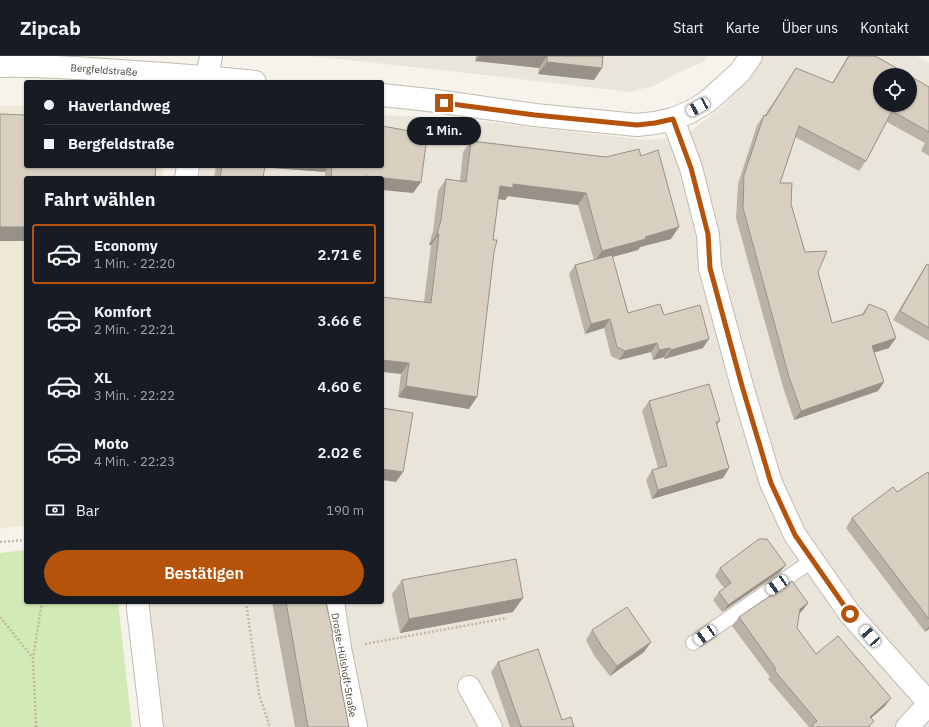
<!DOCTYPE html>
<html lang="de">
<head>
<meta charset="utf-8">
<style>
	:root { --surface:#171b24; --page:#20242c; --text:#f1f3f6; --muted:#9ea1a6; --line:#363941; --accent:#b45309 }
	body { margin:0; font-family:"IBM Plex Sans",sans-serif; background:var(--page); color:var(--text); height:100vh; display:flex; flex-direction:column; font-size:15px; white-space:nowrap }
	* { box-sizing:border-box; margin:0 }
	p { font-size:13px; color:var(--muted) }
	.icon { flex:none; width:22px; height:22px; fill:none; stroke:currentColor; stroke-width:2; stroke-linecap:round; stroke-linejoin:round }
	.map { position:relative; flex:1; overflow:hidden }
	.side { position:absolute; left:24px; top:120px; width:360px; height:428px; display:flex; flex-direction:column; background:var(--surface); border-radius:4px; box-shadow:0 1px 3px #0004 }
	.side>* { flex:none }
	.guide { position:absolute; left:24px; top:24px; width:360px; height:88px; border-radius:4px; box-shadow:0 1px 3px #0004; display:grid; align-content:center; height:88px; padding:0 20px; background:var(--surface) }
	.buttons { position:absolute; left:873px; top:12px; display:grid; gap:8px }
	.buttons a { display:grid; place-items:center; width:44px; height:44px; border-radius:50%; background:var(--surface); box-shadow:0 1px 3px #0004; font-size:20px }
	.end { position:absolute; width:18px; height:18px; margin:-9px; border:5px solid #b45309; background:#fff; box-shadow:0 0 0 2px #fff }
	.from { border-radius:50% }
	.bubble { position:absolute; height:28px; border-radius:14px; background:var(--surface); box-shadow:0 1px 3px #0004; font-size:13px; font-weight:600; line-height:28px; text-align:center }
	.car { position:absolute; width:12px; height:24px; margin:-12px -6px; border-radius:5px; box-shadow:0 0 3px 1px #0007; background:linear-gradient(#fff 24%,#345 0 40%,#fff 0 76%,#345 0 86%,#fff 0) }
	.guide b { display:flex; align-items:center; gap:14px; height:38px; font-size:15px }
	.guide b+b { border-top:1px solid var(--line) }
	.guide i { width:10px; height:10px; background:var(--text) }
	ul { padding:0; list-style:none }
	li { display:flex; align-items:center; gap:12px; height:60px; margin:0 8px 6px; padding:0 12px; border:2px solid transparent; border-radius:4px }
	li div { flex:1 }
	li b { display:block; font-size:15px }
	li em { font-style:normal; font-weight:600 }
	li.active { border-color:var(--accent) }
	li>.icon { width:36px; height:36px; stroke-width:1.5 }
	h2 { padding:0 20px; font-size:18px; line-height:48px }
	.pay { display:flex; align-items:center; gap:10px; height:44px; padding:0 20px; font-size:15px }
	.pay p { margin-inline-start:auto }
	.primary-button { display:flex; gap:8px; margin-top:auto; padding:8px 20px }
	.primary-button a { flex:1; height:46px; border-radius:24px; background:var(--accent); color:#fff; font-size:16px; font-weight:600; line-height:46px; text-align:center }
	header { display:flex; align-items:center; gap:24px; box-sizing:border-box; height:56px; padding:0 20px; background:var(--surface); border-bottom:1px solid var(--line) }
	header strong { font-size:19px }
	nav { display:flex; gap:22px; margin-inline-start:auto; font-size:14px }
	.map>svg:first-child { display:block }
</style>
</head>
<body>
<header>
<strong>Zipcab</strong>
<nav><a>Start</a><a>Karte</a><a>Über uns</a><a>Kontakt</a></nav>
</header>
<div class="map">
<svg width="929" height="671" viewBox="0 0 929 671">
	<rect width="100%" height="100%" fill="#f6f3ec"/>
	<path fill="#eae5da" fill-rule="evenodd" d="M311 0H708L703 6 677 17 656 29 630 36 467 17Z
		M763 0H917L929 7V671H152L139 546H382V122H199L201 110H382V59L448 62 648 84 683 80 723 51ZM880 19H910V49H880Z"/>
	<path fill="#efe8d6" d="M0 50H26V110H164L162 122H26V470L6 471 0 473Z"/>
	<path fill="#d2eab5" d="M26 494V546H118L132 671H0V497Z"/>
	<g fill="none" stroke-linecap="round" stroke-linejoin="round">
		<g stroke="#c2bbae" stroke-width="16">
			<path id="service" d="M693 587 813 504"/>
		</g>
		<g stroke="#c2bbae" stroke-width="24">
			<path id="minor" d="M206 26 211 0
				M673 63 691 112 708 179 710 212 742 330 771 427 795 479 850 558 929 647
				M186 122 188 110
				M138 546V553L152 671
				M333 546 340 592 356 671
				M469 631 491 671
				M907 671 929 648"/>
		</g>
		<g stroke="#c2bbae" stroke-width="24">
			<path id="tertiary" d="M0 10C40 9 79 12 119 15 164 18 210 21 255 26
				M382 39 429 44 535 59 637 69 655 67 673 63 690 56 707 46 740 16 751 0"/>
		</g>
		<path stroke="#c4b79f" stroke-width="2.5" stroke-dasharray="2 2" stroke-linecap="butt" d="M0 486 26 484
			M246 546 259 638 270 671
			M0 561 33 602
			M365 588 507 562
			M36 671 33 602 42 546"/>
		<use href="#service" stroke="#fff" stroke-width="14"/>
		<use href="#minor" stroke="#fff" stroke-width="22"/>
		<use href="#tertiary" stroke="#fff" stroke-width="22"/>
	</g>
	<path fill="#bab2a6" d="M476 0H603L602 12 594 24 538 18 539 12 475 5Z
		M848 0H875L929 31V100L921 95 925 87 887 66 866 105 859 115 795 81 780 127 791 148 805 196 818 216 832 267 861 259 869 248 889 292 874 297 884 326 878 335 794 364 783 331 736 162 738 128 757 69 764 59H765L796 12 832 27Z
		M409 78 421 126 413 137 382 122H325V116L265 111 263 122H214L216 110H382Z
		M471 85 606 101 641 100 671 183 640 191 638 194 612 201 628 257 664 259 703 292 664 303V301L653 304 651 296 619 304 611 300 604 272 585 278 569 218 575 209 594 204 578 149 508 140 505 144 498 143 493 184 494 196 469 353 398 341 401 318 424 246 431 189H429L433 175 438 135 446 123 460 125 463 96Z
		M927 208 929 209V285L893 264 921 217Z
		M649 345 720 365 717 369 729 412 723 422 652 443 646 424 652 414 658 412 642 355Z
		M929 419V573L925 576 846 472 852 462 897 436Z
		M720 512 780 516 722 556 713 544 719 536 724 532 715 520Z
		M402 524 513 556 400 577 392 538Z
		M272 546H326L333 578 332 579 349 671H295Z
		M808 547 802 555 799 558 797 572 816 598 885 650 871 662 870 671H809L768 623 770 621 732 570 739 561Z
		M592 574 644 596 610 620 595 601 586 584Z
		M498 606 562 664 574 671H510L491 616Z"/>
	<path fill="#979187" d="M479 0H547L539 12 475 5Z
		M547 6 602 12 594 24 538 18Z
		M259 110H329L325 116 259 111Z
		M366 120 421 126 413 137 382 134V122H365Z
		M513 128 586 137 578 149 508 140 505 144 492 142 500 130Z
		M0 171H26V185H0Z
		M679 171 671 183 640 191 638 194 594 206 602 195 645 181Z
		M437 178H439L431 189H429Z
		M610 263 604 272 585 278 591 268Z
		M896 282 889 292 865 299 872 290Z
		M709 283 703 292 664 303 671 294Z
		M657 287 651 296 619 304 625 295Z
		M670 292 664 301 653 304 659 294Z
		M382 304 409 307 401 318 382 316Z
		M884 326 878 335 794 364 801 355Z
		M406 330 477 341 469 353 398 341Z
		M729 412 723 422 652 443 658 434Z
		M382 413 403 416 396 426 382 424Z
		M786 509 780 516 722 556 728 549Z
		M523 542 513 556 400 577 409 563Z
		M808 547 802 555 794 562 800 553Z
		M929 570V573L925 576Z
		M651 586 644 596 610 620 617 610Z
		M891 642 885 650 863 669 870 661Z"/>
	<path fill="#d8cfc1" stroke="#979187" d="M545 0H603L602 12 547 6V0Z
		M849 0H875L909 19H880V49H910V20L929 31V76L892 55 866 105 799 70 780 127H792L791 148 805 196 827 195 818 216 832 267 864 258 869 248 886 255 896 282 872 290 884 326 801 355 789 321 743 152 744 119 764 59 766 60 796 12 833 27Z
		M0 58 26 59V110H156L155 122H26V171H0Z
		M382 70 410 75 409 78 427 81 421 126 366 120V122H331L332 110H382Z
		M471 85 606 101 639 93 641 100 658 94 679 171 645 181 646 183 602 195 586 137 513 128V132L500 130 493 184H497L494 196 477 341 406 330 409 307 382 304V241L431 247 439 178H437L441 164 446 123 466 126Z
		M222 110H265L263 122H220Z
		M612 199 628 257 660 248 664 259 700 249 709 283 671 294 670 292 659 294 657 287 625 295 617 291 610 263 591 268 575 209Z
		M927 208 929 209V272L900 255Z
		M709 328 720 365 716 366 729 412 658 434 652 414 667 410 649 345Z
		M382 352 413 357 403 416 382 413Z
		M928 416 929 419V563L852 462 893 431 897 436Z
		M759 483H767L786 509 728 549 719 536 731 527 720 512Z
		M516 503 523 542 409 563 402 524Z
		M792 525 808 547 800 553 797 572 816 598 838 580 891 642 870 661 874 665 868 671H814L812 669 817 665 774 614 776 613 739 561Z
		M286 546H326L333 578H332L341 624 340 625 349 671H308Z
		M627 551 651 586 617 610 602 591 592 574Z
		M538 593 562 664 571 661 574 671H521L498 606Z"/>
	<g fill="none" stroke-linecap="round" stroke-linejoin="round">
		<path stroke="#b45309" stroke-width="5" d="M444 47 535 59 637 69 655 67 673 63 691 112 708 178 710 212 742 330 771 427 795 479 850 558"/>
	</g>
	<g text-anchor="middle" dominant-baseline="central" stroke-width="3" stroke-linejoin="round" paint-order="stroke">
		<g font-size="10" fill="#4b4439" stroke="#fff">
			<text transform="translate(104 14) rotate(4)">Bergfeldstraße</text>
			<text transform="translate(344 609) rotate(80)">Droste-Hülshoff-Straße</text>
		</g>
	</g>
</svg>
<div class="buttons">
<a><svg class="icon" aria-label="locate" viewBox="0 0 24 24"><circle cx="12" cy="12" r="6"/><path d="M12 2v4M12 18v4M2 12h4M18 12h4"/></svg></a>
</div>
<i class="end from" style="left:850px;top:558px"></i>
<i class="end" style="left:444px;top:47px"></i>
<div class="bubble" style="left:407px;top:61px;width:74px">1 Min.</div>
<i class="car" style="left:698px;top:51px;rotate:241deg"></i>
<i class="car" style="left:777px;top:529px;rotate:235deg"></i>
<i class="car" style="left:705px;top:579px;rotate:235deg"></i>
<i class="car" style="left:870px;top:580px;rotate:319deg"></i>
<div class="guide">
<b><i class="from"></i>Haverlandweg</b>
<b><i></i>Bergfeldstraße</b>
</div>
<section class="side">
<h2>Fahrt wählen</h2>
<ul>
<li class="active"><svg class="icon" aria-label="car" viewBox="0 0 24 24"><path d="M5 17H2v-5l4-1 3-4h7l3 4 3 1v5h-3M9 17h6M6 11h13"/><circle cx="7" cy="17" r="2"/><circle cx="17" cy="17" r="2"/></svg><div><b>Economy</b><p>1 Min. · 22:20</p></div><em>2.71 €</em></li>
<li><svg class="icon" aria-label="car" viewBox="0 0 24 24"><path d="M5 17H2v-5l4-1 3-4h7l3 4 3 1v5h-3M9 17h6M6 11h13"/><circle cx="7" cy="17" r="2"/><circle cx="17" cy="17" r="2"/></svg><div><b>Komfort</b><p>2 Min. · 22:21</p></div><em>3.66 €</em></li>
<li><svg class="icon" aria-label="car" viewBox="0 0 24 24"><path d="M5 17H2v-5l4-1 3-4h7l3 4 3 1v5h-3M9 17h6M6 11h13"/><circle cx="7" cy="17" r="2"/><circle cx="17" cy="17" r="2"/></svg><div><b>XL</b><p>3 Min. · 22:22</p></div><em>4.60 €</em></li>
<li><svg class="icon" aria-label="car" viewBox="0 0 24 24"><path d="M5 17H2v-5l4-1 3-4h7l3 4 3 1v5h-3M9 17h6M6 11h13"/><circle cx="7" cy="17" r="2"/><circle cx="17" cy="17" r="2"/></svg><div><b>Moto</b><p>4 Min. · 22:23</p></div><em>2.02 €</em></li>
</ul>
<div class="pay"><svg class="icon" aria-label="cash" viewBox="0 0 24 24"><path d="M3 7h18v10H3z"/><circle cx="12" cy="12" r="2"/></svg>Bar<p>190 m</p></div>
<div class="primary-button"><a>Bestätigen</a></div>
</section>
</div>
</body>
</html>
